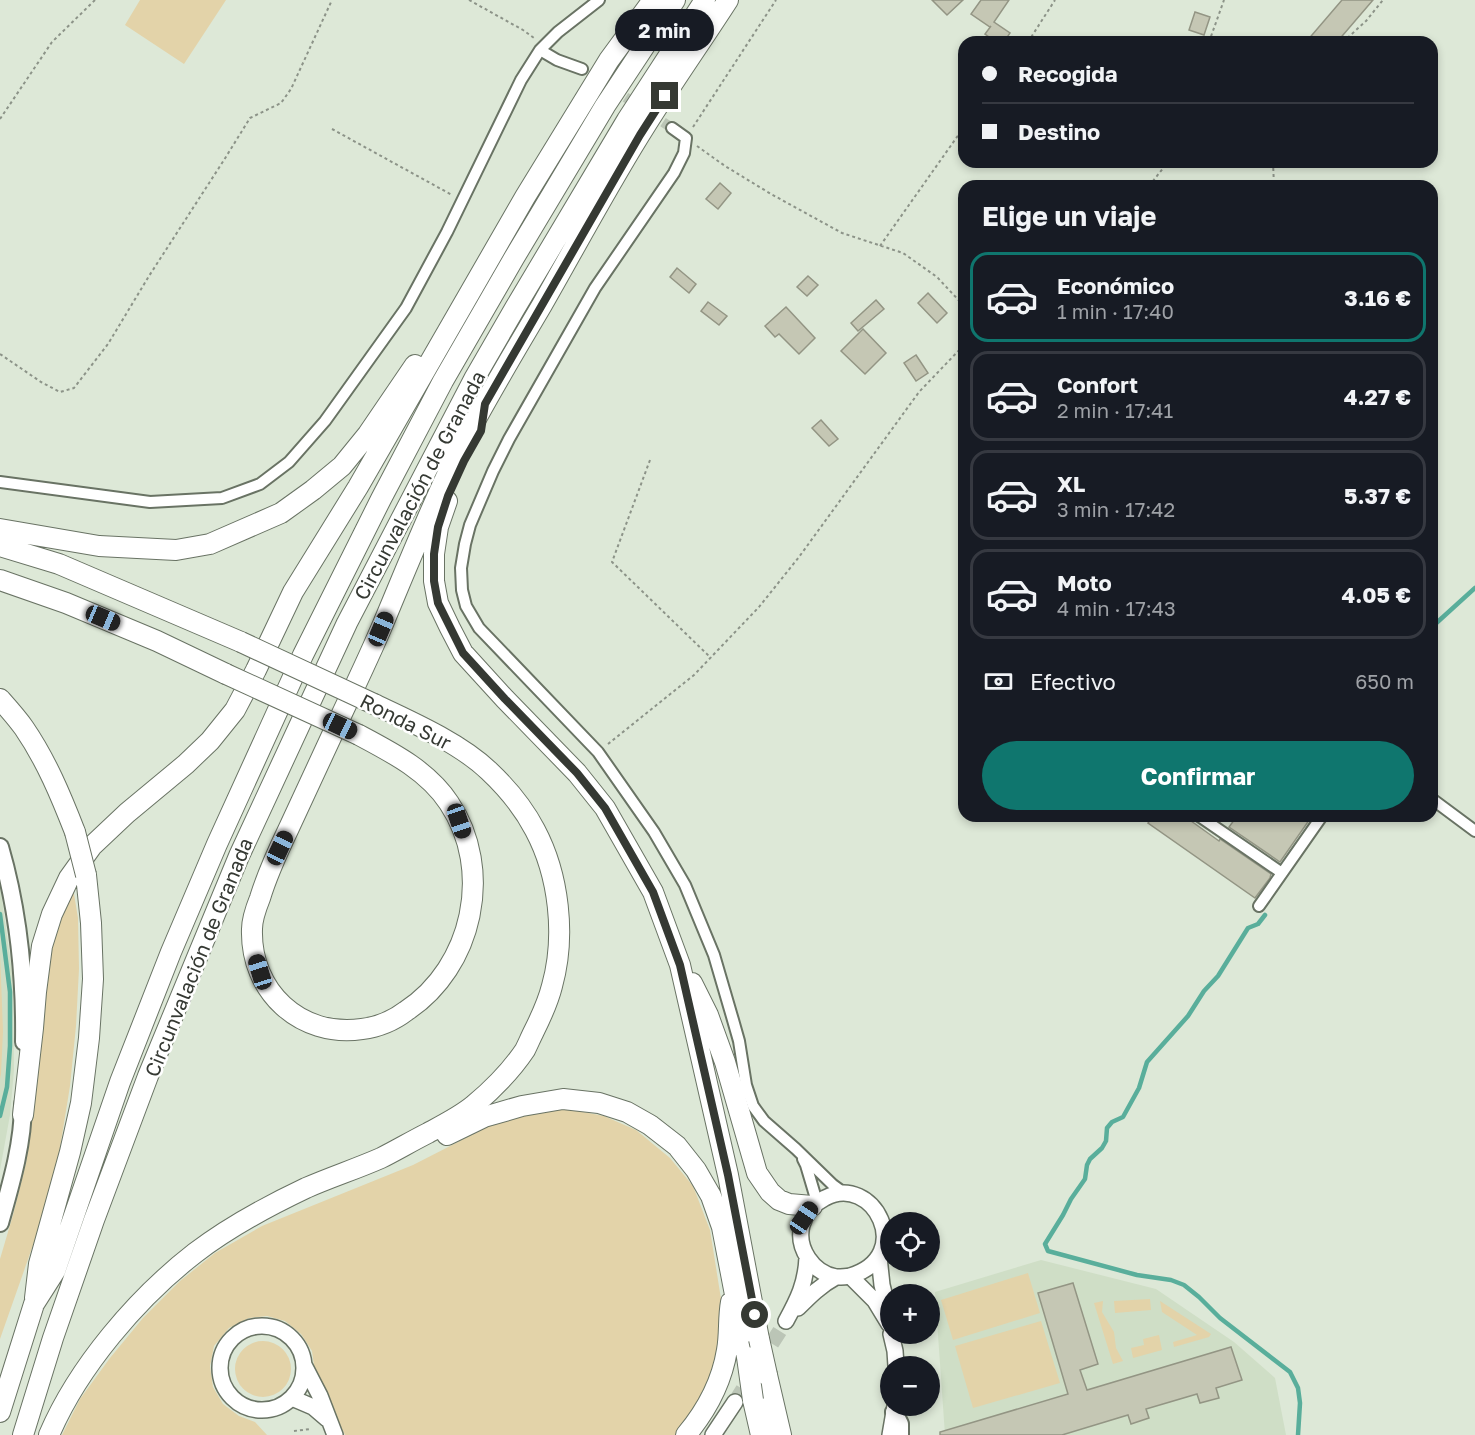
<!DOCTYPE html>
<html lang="es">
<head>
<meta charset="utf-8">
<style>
	:root { --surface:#171b24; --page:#20242c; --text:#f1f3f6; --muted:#9ea1a6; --line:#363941; --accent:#0f766e }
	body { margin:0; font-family:"Golos Text",sans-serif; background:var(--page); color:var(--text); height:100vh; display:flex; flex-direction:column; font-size:22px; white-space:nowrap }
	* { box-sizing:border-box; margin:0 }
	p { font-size:20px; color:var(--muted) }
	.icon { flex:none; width:33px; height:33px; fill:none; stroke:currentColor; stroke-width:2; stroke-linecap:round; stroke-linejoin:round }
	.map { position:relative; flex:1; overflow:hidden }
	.drawer { position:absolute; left:958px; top:180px; width:480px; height:642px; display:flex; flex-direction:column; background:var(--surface); border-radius:18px; box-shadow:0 3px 9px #0003 }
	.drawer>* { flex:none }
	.guide { position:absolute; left:958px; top:36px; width:480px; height:132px; border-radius:18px; box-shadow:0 3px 9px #0003; display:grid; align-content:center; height:132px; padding:0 24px; background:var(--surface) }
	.tools { position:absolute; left:880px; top:1212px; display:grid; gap:12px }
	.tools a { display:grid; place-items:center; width:60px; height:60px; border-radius:50%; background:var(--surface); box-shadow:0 3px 9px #0003; font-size:30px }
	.end { position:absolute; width:27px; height:27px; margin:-14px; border:8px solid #353933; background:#fff; box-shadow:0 0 0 3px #fff }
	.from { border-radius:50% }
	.bubble { position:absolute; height:42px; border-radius:21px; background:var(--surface); box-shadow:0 3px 9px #0003; font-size:20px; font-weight:700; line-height:42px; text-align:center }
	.car { position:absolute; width:18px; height:36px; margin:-18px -9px; border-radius:8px; box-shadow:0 0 4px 2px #0007; background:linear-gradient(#222 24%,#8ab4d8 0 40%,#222 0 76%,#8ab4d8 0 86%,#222 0) }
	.guide b { display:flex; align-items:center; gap:21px; height:57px; font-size:22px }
	.guide b+b { border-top:2px solid var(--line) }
	.guide i { width:15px; height:15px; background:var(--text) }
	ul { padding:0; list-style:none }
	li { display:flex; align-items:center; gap:18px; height:90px; margin:0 12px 9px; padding:0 12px; border:3px solid var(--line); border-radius:18px }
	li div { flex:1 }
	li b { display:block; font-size:22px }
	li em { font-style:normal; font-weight:700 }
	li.selected { border-color:var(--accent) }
	li>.icon { width:54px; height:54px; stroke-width:1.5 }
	h2 { padding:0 24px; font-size:27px; line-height:72px }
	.pay { display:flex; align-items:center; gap:15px; height:66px; padding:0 24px; font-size:22px }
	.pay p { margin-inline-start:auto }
	.button { display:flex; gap:12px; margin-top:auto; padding:12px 24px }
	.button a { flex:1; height:69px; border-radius:36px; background:var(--accent); color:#fff; font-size:24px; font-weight:700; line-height:69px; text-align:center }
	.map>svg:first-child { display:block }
</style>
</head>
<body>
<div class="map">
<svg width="1475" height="1435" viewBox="0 0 1475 1435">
	<rect width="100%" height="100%" fill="#dde8d7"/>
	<path fill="#cfdec6" d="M0 885 13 979 14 1070 10 1115 0 1170Z
		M1041 1260 1156 1289 1234 1342 1275 1378 1286 1435H945L935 1292Z"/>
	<path fill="#e3d3a9" d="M140 0H226L184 64 125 25Z
		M72 882 78 918 79 969 76 1026 70 1086 59 1154 39 1228 0 1339V1259L13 1215 26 1163 32 1115 43 972Z
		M0 952 3 1031 1 1074 0 1079Z
		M568 1109 604 1116 636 1130 670 1158 693 1186 710 1230 721 1299V1346L711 1378 692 1415 678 1435H345L315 1373 312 1351 301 1334 285 1321 267 1316 249 1318 229 1328 214 1346 210 1366 213 1387 223 1404 239 1416 255 1422 267 1435H62L80 1399 110 1358 143 1318 180 1281 215 1253 262 1226 413 1165 501 1120 533 1111Z
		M1028 1273 1040 1313 953 1340 941 1300Z
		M1150 1299 1151 1310 1115 1313 1114 1301Z
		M1103 1301 1102 1312 1114 1332 1116 1348 1123 1361 1113 1364 1094 1303Z
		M1160 1301 1211 1334 1209 1337 1174 1347 1173 1342 1197 1335 1162 1312Z
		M1041 1321 1060 1383 973 1408 955 1346Z
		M1159 1335 1162 1350 1133 1358 1131 1348 1144 1345 1143 1339Z
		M235 1369a28 28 0 1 1 56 0a28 28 0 1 1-56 0Z"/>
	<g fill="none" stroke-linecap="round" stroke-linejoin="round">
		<path stroke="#59ae9b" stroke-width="4.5" d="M1432 627 1475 588
			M0 914 10 992V1046L7 1087 0 1116
			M1265 915 1258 924 1248 928 1218 976 1204 991 1188 1016 1147 1062 1139 1088 1123 1117 1112 1122 1107 1128 1106 1141 1102 1148 1090 1159 1087 1165 1085 1179 1071 1199 1063 1215 1045 1244 1048 1251 1137 1275 1171 1280 1184 1285 1199 1297 1220 1318 1290 1372 1298 1388 1300 1403 1298 1435"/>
	</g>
	<path fill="#c5c7b4" stroke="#939584" stroke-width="1.5" d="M932 0H963L947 15Z
		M981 0H1009L994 22 1010 33 1004 42H996L985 34 991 26 990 27 971 14Z
		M1342 0H1373L1337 42H1306Z
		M1195 12 1210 17 1204 35 1189 30Z
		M720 183 731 193 718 209 706 199Z
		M677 268 696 284 689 293 670 277Z
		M808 276 818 285 807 296 797 287Z
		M928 293 947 313 937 323 918 303Z
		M876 300 884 309 858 331 851 323Z
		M708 302 727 316 719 325 701 311Z
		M786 307 815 338 799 354 779 334 775 337 765 326Z
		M863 329 886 353 865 374 841 351Z
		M916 355 928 373 916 381 904 363Z
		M821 420 838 439 829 446 812 428Z
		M1153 816H1184L1219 841 1220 839 1271 874 1270 878 1255 898 1148 823Z
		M1237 816H1312L1280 862 1229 827Z
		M1073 1283 1098 1364 1080 1370 1087 1390 1231 1347 1242 1380 1216 1388 1219 1398 1200 1403 1197 1394 1146 1409 1149 1418 1131 1424 1128 1415 1062 1435H940V1432L1068 1394 1038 1293Z"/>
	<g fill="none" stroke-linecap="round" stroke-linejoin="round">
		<path stroke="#bbc5b6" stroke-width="10" stroke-dasharray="10 5" stroke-linecap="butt" d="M613 89 672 128"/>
		<path stroke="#bbc5b6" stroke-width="15" stroke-dasharray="15 8" stroke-linecap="butt" d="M735 1402 786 1321"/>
		<g stroke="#697364" stroke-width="14">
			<path id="street" d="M540 50 557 60 582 69
				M672 128 686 138 684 153 674 173 595 288 509 439 493 471 470 525 465 544 461 568 462 590 466 606 479 628 598 752 654 832 685 885 714 955 733 1020 739 1041 746 1085 753 1106 764 1121 796 1149 833 1185 844 1193
				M0 482 150 502 222 498 260 484 289 462 325 421 406 308 447 232 521 80 540 50 558 32 599 0
				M1432 799 1475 831
				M1199 816 1282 873
				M1259 906 1322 816
				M803 1159 806 1165 817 1202"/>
		</g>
		<g stroke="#697364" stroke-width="18">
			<path id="secondary" d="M879 1257 882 1285 888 1309 889 1316
				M850 1276C917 1256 873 1172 825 1198 813 1204 806 1212 802 1225 796 1248 813 1273 836 1277 840 1277 846 1277 850 1276L875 1301 889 1324
				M798 1308C810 1296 821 1285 836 1277
				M786 1321C798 1299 806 1283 807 1257
				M220 1368a42 42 0 1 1 84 0a42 42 0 1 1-84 0Z
				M891 1334 895 1351 896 1366
				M304 1365 320 1396 335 1435
				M292 1398 313 1407 327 1419
				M713 1435 735 1402
				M890 1435 895 1406"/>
		</g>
		<g stroke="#697364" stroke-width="20">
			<path id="primary" d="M0 847C18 909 25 977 24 1042
				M0 1223C11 1184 23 1144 23 1104
				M894 1412 900 1424V1435"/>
		</g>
		<g stroke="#697364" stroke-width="22">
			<path id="highway" d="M447 501 438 527 434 554V581L438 603 450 628 463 653 505 699 577 773 605 808 653 892 680 965 728 1175 759 1339
				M0 529 99 546 176 550 210 544 281 513 313 490 342 466 368 434 415 365
				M0 546 59 564 241 642
				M0 580 66 603 157 641 226 674
				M0 699C8 708 17 718 24 728 46 760 61 796 75 832
				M359 735C393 753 428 771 449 803 494 870 473 967 406 1011 393 1021 378 1027 362 1029 300 1038 250 991 252 929 252 919 256 908 260 898 267 875 277 853 288 830 305 794 322 757 339 720 354 688 369 657 383 624 406 569 428 514 454 460 481 407 512 356 542 305 574 249 605 191 639 136 667 90 699 45 728 0
				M692 983 708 1015 725 1062 757 1173 770 1192 779 1200 789 1204 812 1206
				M23 1115 33 1028 36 992 42 946 52 914 69 878 92 846 127 813 186 764 210 741 235 710 256 670 293 592 358 487 525 197 609 60 653 0
				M447 1135 484 1117 522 1106 563 1099 599 1103 627 1112 650 1125 677 1146 696 1170 711 1196 722 1227 747 1357
				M35 1298 39 1264 70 1152 81 1103 89 1038 93 979 91 923 86 875
				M767 1375 781 1435
				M753 1400 761 1435
				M0 1412 34 1304 55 1271 120 1082 171 952 217 844 303 655 381 499 443 381 514 258 605 106 675 0
				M23 1435 53 1338 94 1220 148 1076 239 856 347 623 474 379 515 308 627 120 705 0
				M49 1435C78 1367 137 1298 195 1253 229 1227 268 1206 306 1188 331 1177 356 1169 381 1158 397 1150 412 1141 428 1133 443 1125 461 1116 474 1105 493 1089 511 1071 525 1050 528 1044 531 1037 534 1031 541 1017 548 1002 552 986 566 936 559 875 535 830 523 807 507 788 489 771 460 743 410 721 374 704
				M686 1435C706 1411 722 1381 727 1350 730 1334 728 1318 731 1302"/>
		</g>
		<path stroke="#8c9388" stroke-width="2" stroke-dasharray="3 3" stroke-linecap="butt" d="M469 0 523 30 534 38
			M1028 42 1055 0
			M1209 42 1224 0
			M1343 42 1366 21 1383 0
			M0 119 52 42 95 0
			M693 127 776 0
			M332 129 452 195
			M697 146 725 166 771 194 842 233 903 253 937 277 964 306
			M1273 162 1274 186
			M1149 186 1168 162
			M880 246 964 127
			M0 354 41 382 60 392 74 388 108 344 149 276 224 160 250 118 281 103 291 89 332 0
			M650 460 612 562 711 658
			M608 744 694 675 759 607 799 557 919 392 964 345
			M294 1431 310 1429"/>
		<use href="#street" stroke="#fff" stroke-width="10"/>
		<use href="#secondary" stroke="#fff" stroke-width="15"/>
		<use href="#primary" stroke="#fff" stroke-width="16"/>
		<use href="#highway" stroke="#fff" stroke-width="20"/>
		<g stroke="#697364" stroke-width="22" stroke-linecap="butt">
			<path id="highway-bridge" d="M241 642 374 704
				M226 674 359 735
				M75 832 86 875
				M759 1339 767 1375
				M747 1357 753 1400"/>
		</g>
		<use href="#highway-bridge" stroke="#fff" stroke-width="20"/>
	</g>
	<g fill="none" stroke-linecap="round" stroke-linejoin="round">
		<path stroke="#353933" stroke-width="8" d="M665 96 640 135 485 404 481 431 464 461 448 496 438 527 434 554V581L438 603 463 653 505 699 577 773 605 808 653 892 680 965 728 1175 755 1315"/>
	</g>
	<g text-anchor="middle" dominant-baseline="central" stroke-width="5" stroke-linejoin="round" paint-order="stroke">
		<g font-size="20" fill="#353933" stroke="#fff">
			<text transform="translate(419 485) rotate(-62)">Circunvalación de Granada</text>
			<text transform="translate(406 721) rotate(27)">Ronda Sur</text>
			<text transform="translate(198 957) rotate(-68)">Circunvalación de Granada</text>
		</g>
	</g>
</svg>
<div class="tools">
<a><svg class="icon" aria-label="locate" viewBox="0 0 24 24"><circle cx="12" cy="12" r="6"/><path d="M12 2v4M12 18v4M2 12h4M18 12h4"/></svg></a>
<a>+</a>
<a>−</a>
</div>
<i class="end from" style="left:755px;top:1315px"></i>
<i class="end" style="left:665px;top:96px"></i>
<div class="bubble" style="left:615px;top:9px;width:99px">2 min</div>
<i class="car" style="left:103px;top:618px;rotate:113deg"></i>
<i class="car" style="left:381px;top:629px;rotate:23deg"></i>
<i class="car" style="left:340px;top:726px;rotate:115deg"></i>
<i class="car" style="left:459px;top:821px;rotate:161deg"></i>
<i class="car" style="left:280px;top:848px;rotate:25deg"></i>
<i class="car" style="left:260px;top:972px;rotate:343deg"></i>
<i class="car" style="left:804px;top:1218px;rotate:34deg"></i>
<div class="guide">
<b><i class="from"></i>Recogida</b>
<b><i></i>Destino</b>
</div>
<section class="drawer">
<h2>Elige un viaje</h2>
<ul>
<li class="selected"><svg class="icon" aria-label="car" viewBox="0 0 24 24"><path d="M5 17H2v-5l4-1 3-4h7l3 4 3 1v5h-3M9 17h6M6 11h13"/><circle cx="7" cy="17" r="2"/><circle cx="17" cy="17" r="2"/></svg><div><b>Económico</b><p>1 min · 17:40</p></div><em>3.16 €</em></li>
<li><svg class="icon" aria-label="car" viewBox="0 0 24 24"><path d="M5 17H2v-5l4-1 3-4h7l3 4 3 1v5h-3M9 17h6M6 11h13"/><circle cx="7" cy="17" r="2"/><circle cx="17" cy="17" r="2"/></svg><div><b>Confort</b><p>2 min · 17:41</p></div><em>4.27 €</em></li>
<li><svg class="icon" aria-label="car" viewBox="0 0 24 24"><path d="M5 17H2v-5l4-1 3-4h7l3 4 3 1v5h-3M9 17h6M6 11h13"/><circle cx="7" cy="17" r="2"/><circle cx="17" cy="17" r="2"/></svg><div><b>XL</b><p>3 min · 17:42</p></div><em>5.37 €</em></li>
<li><svg class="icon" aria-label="car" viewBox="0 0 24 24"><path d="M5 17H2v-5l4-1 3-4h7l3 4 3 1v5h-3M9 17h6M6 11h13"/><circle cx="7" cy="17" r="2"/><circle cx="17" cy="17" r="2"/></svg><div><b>Moto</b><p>4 min · 17:43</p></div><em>4.05 €</em></li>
</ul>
<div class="pay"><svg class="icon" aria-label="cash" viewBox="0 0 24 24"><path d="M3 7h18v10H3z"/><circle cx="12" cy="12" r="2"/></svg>Efectivo<p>650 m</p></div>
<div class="button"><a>Confirmar</a></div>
</section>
</div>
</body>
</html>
